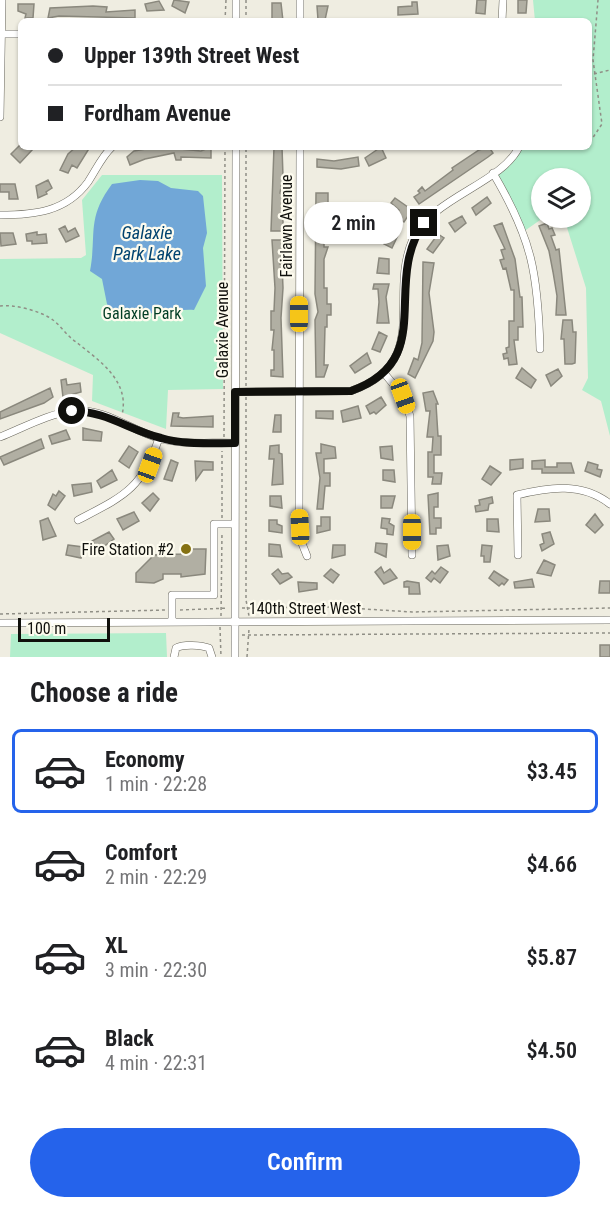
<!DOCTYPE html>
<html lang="en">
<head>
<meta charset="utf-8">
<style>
	:root { --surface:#fff; --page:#f6f6f6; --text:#202124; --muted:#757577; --line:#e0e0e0; --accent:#2563eb }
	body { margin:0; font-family:"Roboto Condensed",sans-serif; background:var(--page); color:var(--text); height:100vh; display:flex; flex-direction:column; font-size:22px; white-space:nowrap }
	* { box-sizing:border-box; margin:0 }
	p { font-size:20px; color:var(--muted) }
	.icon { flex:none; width:33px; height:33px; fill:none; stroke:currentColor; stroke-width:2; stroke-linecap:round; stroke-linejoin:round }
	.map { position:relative; height:657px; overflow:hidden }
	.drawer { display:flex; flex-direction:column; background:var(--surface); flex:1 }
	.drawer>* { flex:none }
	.top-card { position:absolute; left:18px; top:18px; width:574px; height:132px; border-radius:9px; box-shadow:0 2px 4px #0004; display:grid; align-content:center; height:132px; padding:0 30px; background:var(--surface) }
	.controls { position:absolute; left:531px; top:168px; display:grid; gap:12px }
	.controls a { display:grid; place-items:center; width:60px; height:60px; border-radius:50%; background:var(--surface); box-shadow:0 2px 4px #0004; font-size:30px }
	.scale { position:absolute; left:18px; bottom:15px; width:92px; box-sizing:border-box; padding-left:6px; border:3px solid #10100c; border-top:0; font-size:16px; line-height:21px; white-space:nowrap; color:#10100c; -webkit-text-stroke:4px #fdfbee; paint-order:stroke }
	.end { position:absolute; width:27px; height:27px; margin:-14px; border:8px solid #10100c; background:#fff; box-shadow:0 0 0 3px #fff }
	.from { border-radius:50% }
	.bubble { position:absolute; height:42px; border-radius:21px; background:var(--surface); box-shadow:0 2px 4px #0004; font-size:20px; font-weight:600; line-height:42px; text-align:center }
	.car { position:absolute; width:18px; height:36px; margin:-18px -9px; border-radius:8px; box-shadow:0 0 4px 2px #0007; background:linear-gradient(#f5c518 24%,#345 0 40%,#f5c518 0 76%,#345 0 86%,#f5c518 0) }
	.top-card b { display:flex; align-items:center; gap:21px; height:57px; font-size:22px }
	.top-card b+b { border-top:2px solid var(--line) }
	.top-card i { width:15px; height:15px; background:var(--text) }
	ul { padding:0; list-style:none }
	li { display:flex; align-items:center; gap:18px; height:84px; margin:0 12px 9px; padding:0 18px; border:3px solid transparent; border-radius:9px }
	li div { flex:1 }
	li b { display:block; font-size:22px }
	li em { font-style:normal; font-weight:600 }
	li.selected { border-color:var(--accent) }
	li>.icon { width:54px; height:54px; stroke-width:1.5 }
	h2 { padding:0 30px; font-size:27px; line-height:72px }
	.cta { display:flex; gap:12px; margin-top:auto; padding:12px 30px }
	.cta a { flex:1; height:69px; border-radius:36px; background:var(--accent); color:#fff; font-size:24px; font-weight:600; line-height:69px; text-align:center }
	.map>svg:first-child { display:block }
</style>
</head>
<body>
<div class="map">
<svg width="610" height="657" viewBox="0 0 610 657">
	<rect width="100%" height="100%" fill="#efede1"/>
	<path fill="#b2eecc" d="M533 0H610V436L601 401 582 390 588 378 586 288 564 218H580V178H542L543 218 523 232 493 173 519 147H590V21H535Z
		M102 175H222L223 389 168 390 166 429 92 401 93 375 0 333V259L81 258 86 255 82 200Z
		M166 633 167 657H10L11 634Z"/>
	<path fill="#71a7d7" d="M140 180 158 181 171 188 198 191 203 196 207 233 203 248 206 286 194 310C172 308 125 322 108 309L102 279 90 271C97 234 86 219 112 184Z"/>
	<path fill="#b1afa3" stroke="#8a887d" stroke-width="1.5" d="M174 0 189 2 185 13 172 6Z
		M477 0H486L485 14 476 13Z
		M518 0H527L526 13H518Z
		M159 1 164 10 147 11 145 4Z
		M412 2H417L418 14 398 15V7L412 6Z
		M272 3H281L283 21H272Z
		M18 4H34L33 18H25L26 14 18 11Z
		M93 6 107 7 106 12 135 10V18L59 16 48 18 50 8Z
		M317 6H328L325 20H318Z
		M21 144V147L33 149 20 163 11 154Z
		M76 147H90L77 168 72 165 68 173 60 170 68 154Z
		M158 147 201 151 211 147V158L181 157V160H176L174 153 145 159 130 165 127 157 134 151Z
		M274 147H282L283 176 280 193H283V231H271Z
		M381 147 386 158 369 166 365 158Z
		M489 147 493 153 488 157 419 204 414 197 420 193 418 191 422 187 425 191 453 170 452 168 479 150Z
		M358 157 359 166 341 169 317 167V159L334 161Z
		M48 180 52 188 46 192 47 194 38 198 36 186Z
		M0 184H15L18 199H9V192H0Z
		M316 193H328V204H325L324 209V247H328L324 259V288H327V304H331V315H327V327H325L324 365H328L324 377H316L315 320 318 312 315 294Z
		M487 197 491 203 476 215 472 208Z
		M395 198 412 210 404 222 395 215 399 210 391 203Z
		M462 216 466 223 455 232 449 223Z
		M502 223 515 259 520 297H522L523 327H518V340H514L517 364 509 365 508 358 504 359 503 354 507 353 506 348 509 347V321H514V290H511L506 268 503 269 500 260 504 259 501 250 505 249 494 226Z
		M547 223 549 229 552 228 555 235 551 236 556 250 559 249 566 315H556L557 296 553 272 549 251 539 226Z
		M65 226 68 232 75 228 79 236 66 242 59 229Z
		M391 230 399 233 392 248 384 244Z
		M37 232V235L46 234 47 243 32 244V241H27L26 234Z
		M0 233H13L16 244 1 246Z
		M438 234 444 238 433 253 427 249Z
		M272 240H283L280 264H282L283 288 281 318 283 377 271 376V370H274V350H272L274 330H271V311H274L275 288Z
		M379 258 389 259V274L377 273Z
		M423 262 434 263 429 293 434 332 433 341 415 378 408 374 414 358 418 360 422 343Z
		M374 284H389L386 297 389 323H377L379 302 378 289H373Z
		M563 320H572L573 332H576L575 363 572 364H565L564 339H561Z
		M379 332 387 336 380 352 372 349Z
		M367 353 371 363 355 373 350 366Z
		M522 368 536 380 531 388 516 378Z
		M558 369 562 376 551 386 546 375Z
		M66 379 67 385 80 383 81 392 63 397 61 380Z
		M50 388 53 397 44 403 0 419V412Z
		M433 391 438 404H436L438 436H441V455H434V473H442L441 484H432L433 477H428V452H432L433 437H427L430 411H426L423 393Z
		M381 397 386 405 376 414 374 412 370 414 366 406Z
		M358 406 361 418 343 422 341 411Z
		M316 411H333V419L316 418Z
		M173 413H179L178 417 183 418 213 416V427L171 426Z
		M275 415H281V432H273Z
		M83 428 102 432 101 441 83 440Z
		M66 430 70 439 52 444 49 436Z
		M41 439 44 448 4 465 0 457Z
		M321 444 335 447 336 458 324 459V473H330V486H325L323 509H317L320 478 316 453H321Z
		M279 445V453L282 454 283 484 272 485 274 459H269L270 446Z
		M129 446 138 452 129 468 119 461Z
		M392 446 393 460 381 458 380 447Z
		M523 459V468L510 470V460Z
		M171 460 178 463 172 481 164 479Z
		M545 460V467H557V463H571L574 473H542V469H532V461Z
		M195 461 213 462V470H203L196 480Z
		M588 462 598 465 597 469 602 470 600 477 585 471Z
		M490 466 501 473 491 485 482 479Z
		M112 470 117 480 101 488 97 481Z
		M383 470H394L395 482 383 480Z
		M91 483 92 492 74 496 72 485Z
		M59 491 65 496 55 510 48 505 53 494 56 496Z
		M153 493 159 499 150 511 142 503Z
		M438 493V507H434V518H441V528H436V534H430L428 495Z
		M270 496H281L282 508 270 506Z
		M381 496H395L392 508H381Z
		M492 497 493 503 489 504 488 510 476 512 475 506 480 505 479 500Z
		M538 509H549L550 521 535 522Z
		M134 512 139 521 123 530 117 519Z
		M595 514 603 525 595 533 586 525Z
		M321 517H330V530L317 533V526H321Z
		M48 518 56 536 43 540 40 521Z
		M382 518 390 519 389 523 394 526 393 535 387 534V529L381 528Z
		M487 519H498L499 532 487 531Z
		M269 520H277V524L282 526V533L269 531Z
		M109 532 114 539 99 550 92 541Z
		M550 532 554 544 542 551 540 545 544 543 542 534Z
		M376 543 387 544 386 557 375 552Z
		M269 544 280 545 282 557 269 556Z
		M68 545 83 547 81 558 66 555Z
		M333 545H345V555L332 558Z
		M448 545 450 556 438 560 437 546Z
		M482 545 492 546 490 562H484V556H481Z
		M188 549H206L205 574 181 577V574H163V579L154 583 136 582V573L154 555 181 554V550Z
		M544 560 555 565 551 576 537 573Z
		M381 567 384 573 390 569 397 578 384 584 375 572Z
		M441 567 448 572 440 583 434 578 431 582 426 578 432 571 435 574Z
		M278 569 282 574 288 573 292 577 280 584 272 574Z
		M331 569 339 575 333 583 324 576Z
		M494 571 508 580 504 585 502 583 499 586 489 578Z
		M532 579 534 587 515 588 514 582Z
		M407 581 419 583 420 594H409V587H404V582Z
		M600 581H610V593H599Z
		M298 582 317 583V589L299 592Z
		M600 645H610V657H600Z"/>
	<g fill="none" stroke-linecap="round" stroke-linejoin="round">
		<g stroke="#68665c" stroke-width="8">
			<path id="minor" d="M236 21V0
				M300 21V0
				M502 21 503 0
				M2 34H21
				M0 117 2 0
				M300 147 299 514 301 541 307 556
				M493 173C532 239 538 273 540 349
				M0 215C34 215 66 212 88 182 96 170 102 156 112 147
				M384 373 403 396 410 416 412 555
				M235 392 351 391C433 362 387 297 413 239 433 197 501 184 519 147
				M0 437C23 428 49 413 74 411 106 408 131 431 161 439 185 445 211 442 235 443
				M78 520C124 496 142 489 159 438
				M518 555 517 495C549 487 582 482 610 504
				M172 622V595H214V524H235
				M0 623 610 620
				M174 657 176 648C184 644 201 645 209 648L212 657
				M235 657 236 147"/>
		</g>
		<path stroke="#908f86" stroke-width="1.5" stroke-dasharray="3 3" stroke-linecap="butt" d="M225 21 226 0
			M246 21V0
			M594 74 610 70
			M590 142 602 124 593 60 598 0
			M0 306C14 304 41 311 53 320 61 326 67 336 76 342 100 361 130 381 122 415
			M246 386V147
			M246 397V600L249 616
			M224 437 225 147
			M222 518V451
			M242 608 333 607 412 612 610 608
			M180 610 228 608
			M0 614 166 610
			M221 616 222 532
			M220 627 221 657
			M242 635 610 633
			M247 657 249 629"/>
		<use href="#minor" stroke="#fff" stroke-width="7"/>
	</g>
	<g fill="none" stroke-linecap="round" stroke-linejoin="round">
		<path stroke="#10100c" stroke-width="8" d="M72 411C106 411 129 430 161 438 184 445 210 443 235 443V392L351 391C439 360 381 284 424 223"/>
	</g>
	<circle fill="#857112" stroke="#fdfbee" stroke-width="2" cx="186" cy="549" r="6"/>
	<g text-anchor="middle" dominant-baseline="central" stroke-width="4.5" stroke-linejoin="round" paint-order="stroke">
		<g font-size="16" fill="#10100c" stroke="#fdfbee">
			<text transform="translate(286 226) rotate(-90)">Fairlawn Avenue</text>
			<text transform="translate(222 330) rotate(-90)">Galaxie Avenue</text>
			<text x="305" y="608">140th Street West</text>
		</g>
		<g font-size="16" fill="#003d24" stroke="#fdfbee">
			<text x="142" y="313">Galaxie Park</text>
		</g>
		<g font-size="16" fill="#10100c" stroke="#fdfbee" text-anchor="end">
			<text x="174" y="549">Fire Station #2</text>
		</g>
		<g font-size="18" font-style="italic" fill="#00436f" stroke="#fdfbee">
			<text x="147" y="232">Galaxie<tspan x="147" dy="21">Park Lake</tspan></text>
		</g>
	</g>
</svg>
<div class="controls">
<a><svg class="icon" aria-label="layers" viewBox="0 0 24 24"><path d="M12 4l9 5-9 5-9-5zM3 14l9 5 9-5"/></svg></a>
</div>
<div class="scale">100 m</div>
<i class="end from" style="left:72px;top:411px"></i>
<i class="end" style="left:424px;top:223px"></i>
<div class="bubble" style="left:304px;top:202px;width:99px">2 min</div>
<i class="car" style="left:299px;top:314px;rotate:0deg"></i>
<i class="car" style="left:403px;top:396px;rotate:160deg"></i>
<i class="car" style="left:150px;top:465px;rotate:20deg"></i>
<i class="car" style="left:300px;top:527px;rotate:357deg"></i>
<i class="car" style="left:412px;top:532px;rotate:180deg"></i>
<div class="top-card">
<b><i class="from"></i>Upper 139th Street West</b>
<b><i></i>Fordham Avenue</b>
</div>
</div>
<section class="drawer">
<h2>Choose a ride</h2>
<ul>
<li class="selected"><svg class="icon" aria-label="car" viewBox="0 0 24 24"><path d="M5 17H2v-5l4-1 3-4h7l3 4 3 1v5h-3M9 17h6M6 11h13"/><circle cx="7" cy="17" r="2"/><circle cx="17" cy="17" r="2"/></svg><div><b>Economy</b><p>1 min · 22:28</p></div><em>$3.45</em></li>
<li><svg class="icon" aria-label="car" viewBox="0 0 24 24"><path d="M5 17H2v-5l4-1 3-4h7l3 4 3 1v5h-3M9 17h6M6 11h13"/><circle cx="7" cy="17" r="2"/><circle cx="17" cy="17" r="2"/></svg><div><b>Comfort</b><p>2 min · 22:29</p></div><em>$4.66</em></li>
<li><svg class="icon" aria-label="car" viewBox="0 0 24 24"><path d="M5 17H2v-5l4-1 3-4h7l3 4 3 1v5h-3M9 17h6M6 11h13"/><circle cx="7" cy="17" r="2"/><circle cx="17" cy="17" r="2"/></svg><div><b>XL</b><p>3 min · 22:30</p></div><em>$5.87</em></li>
<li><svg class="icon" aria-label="car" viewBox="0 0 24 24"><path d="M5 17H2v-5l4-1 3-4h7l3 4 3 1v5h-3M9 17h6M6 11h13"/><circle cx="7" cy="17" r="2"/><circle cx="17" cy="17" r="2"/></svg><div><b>Black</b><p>4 min · 22:31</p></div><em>$4.50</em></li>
</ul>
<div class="cta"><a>Confirm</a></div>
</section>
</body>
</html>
